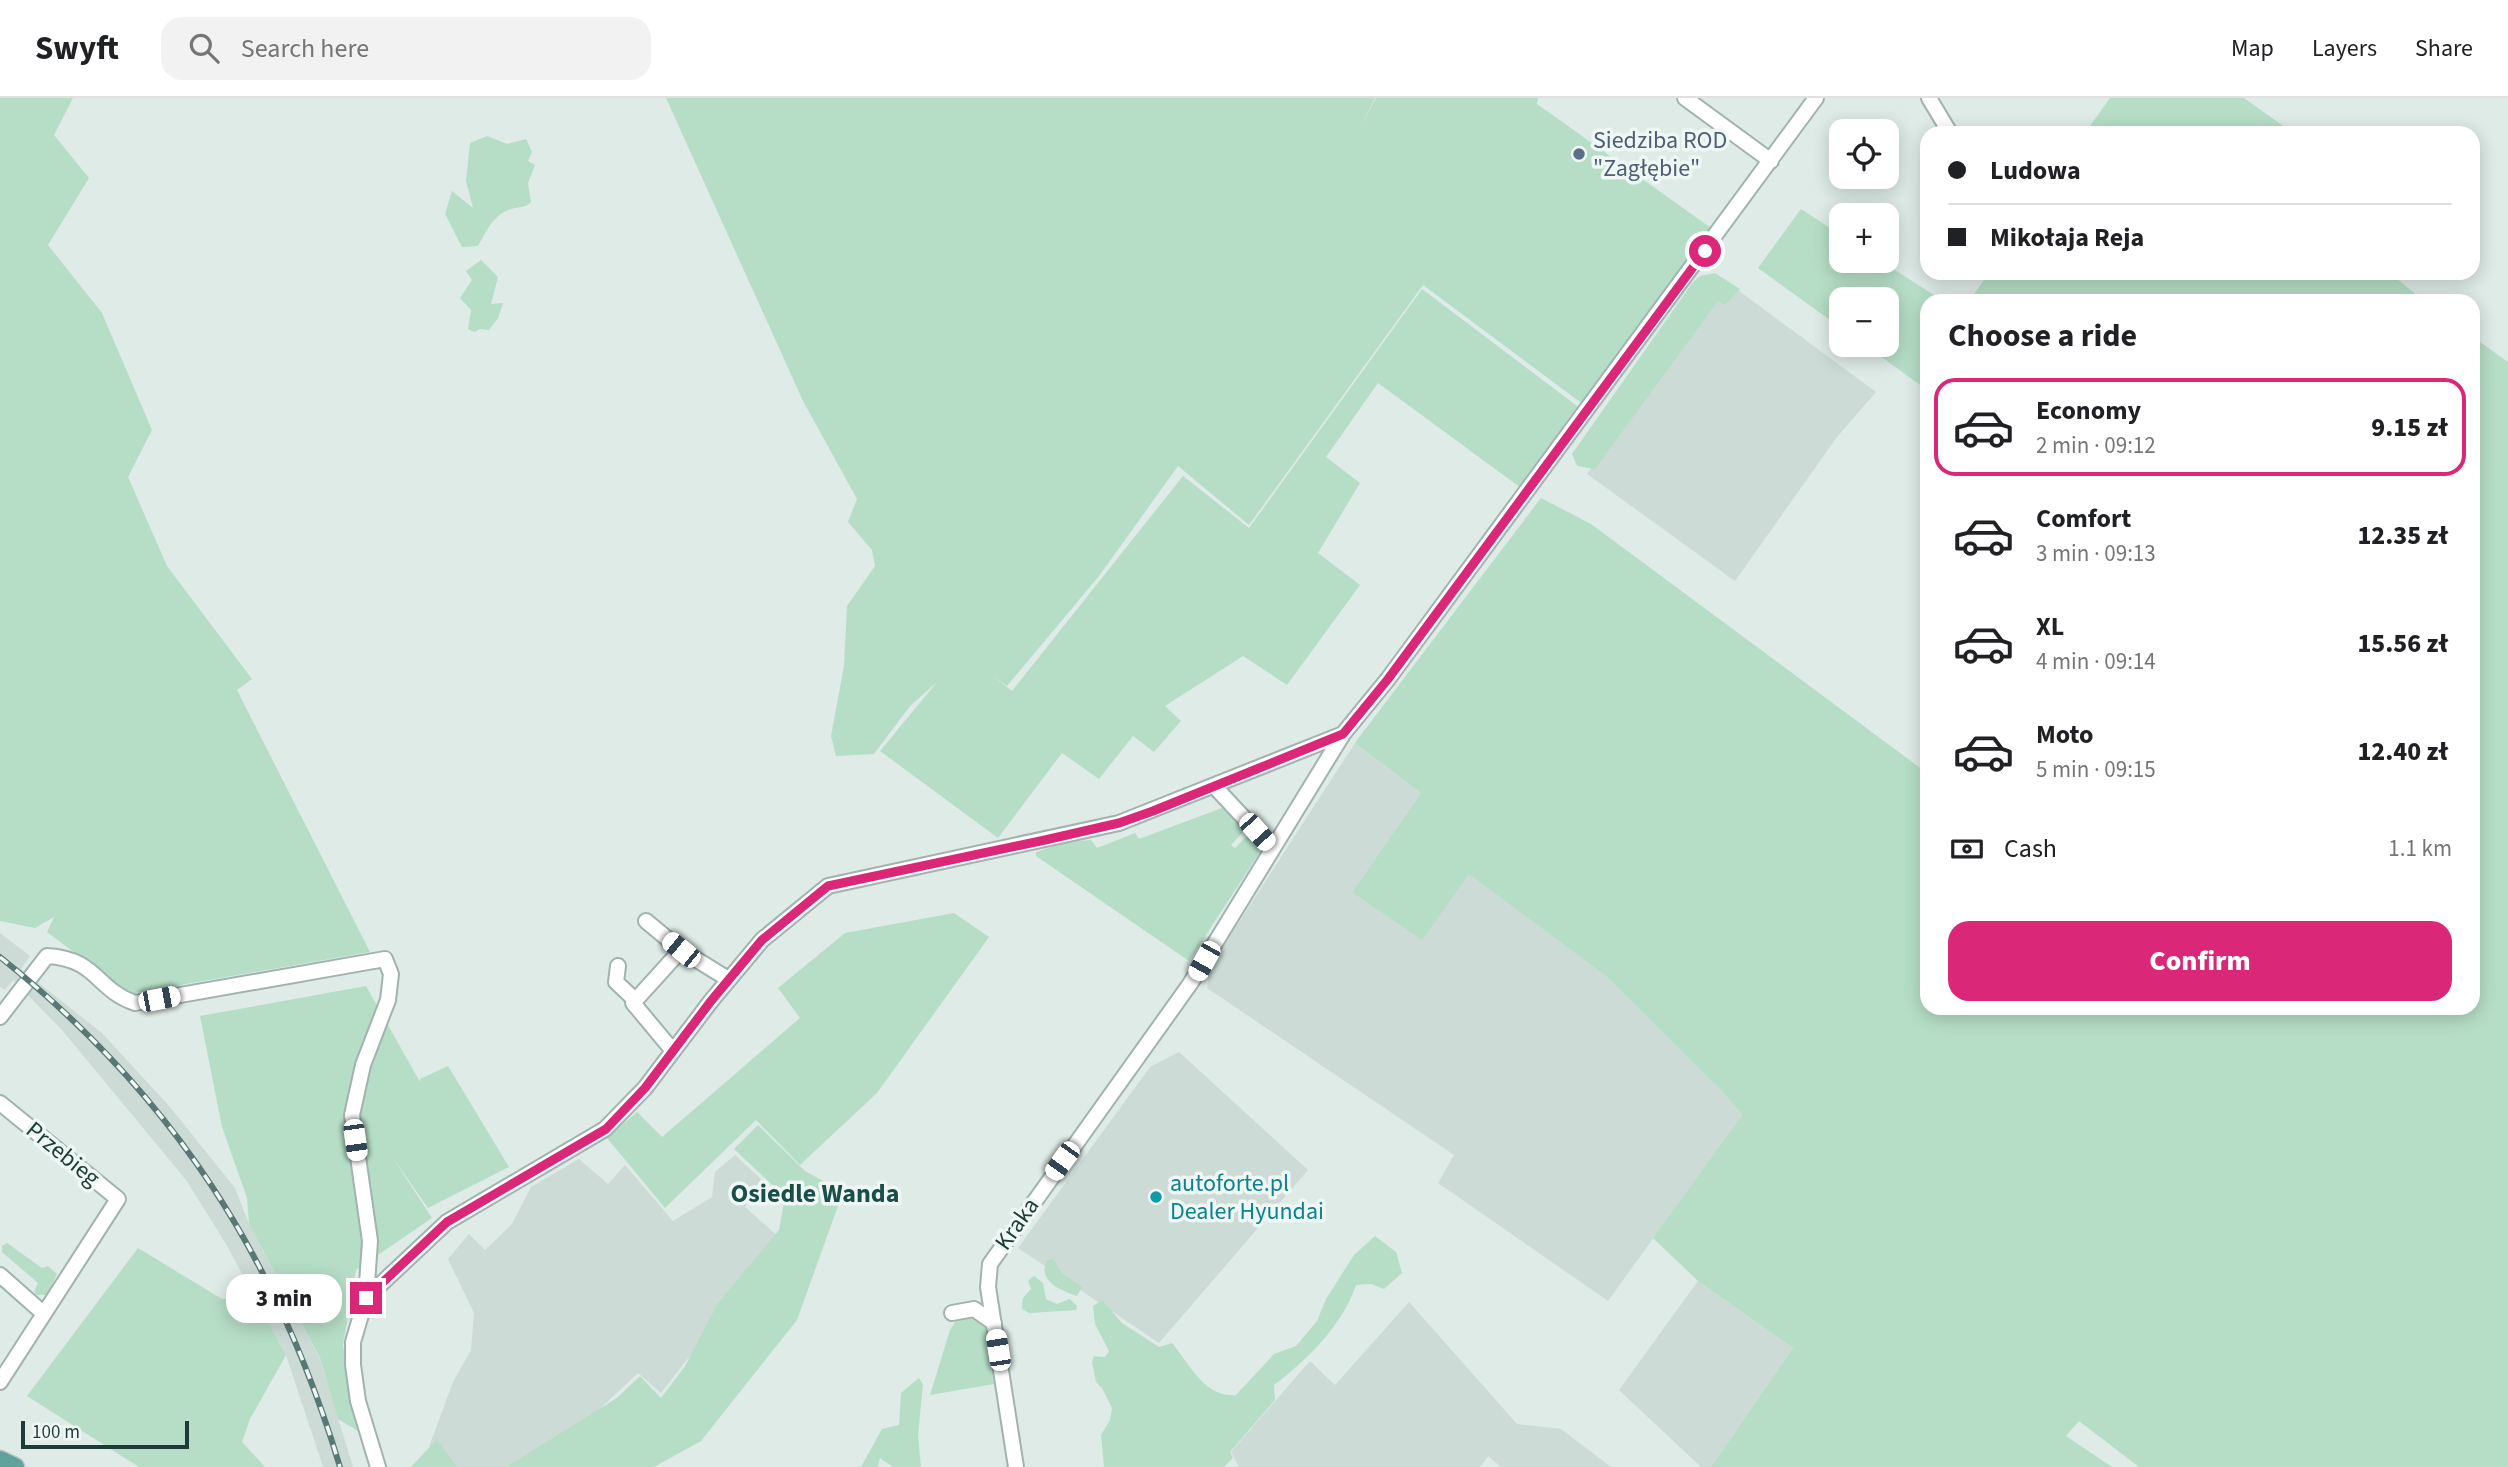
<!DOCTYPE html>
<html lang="en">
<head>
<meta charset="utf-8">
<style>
	:root { --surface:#fff; --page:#f2f2f2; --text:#202124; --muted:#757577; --line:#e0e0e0; --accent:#db2777 }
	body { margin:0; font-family:"Source Sans 3",sans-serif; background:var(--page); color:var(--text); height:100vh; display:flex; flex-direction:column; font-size:26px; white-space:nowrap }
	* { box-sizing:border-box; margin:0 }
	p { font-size:23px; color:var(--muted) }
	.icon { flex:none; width:38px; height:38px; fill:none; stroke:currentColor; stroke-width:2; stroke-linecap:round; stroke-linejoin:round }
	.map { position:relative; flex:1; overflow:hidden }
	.details { position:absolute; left:1920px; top:196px; width:560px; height:721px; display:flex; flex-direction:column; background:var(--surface); border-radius:21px; box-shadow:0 4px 18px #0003 }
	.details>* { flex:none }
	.guide { position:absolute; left:1920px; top:28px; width:560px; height:154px; border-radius:21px; box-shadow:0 4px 18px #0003; display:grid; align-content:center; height:154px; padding:0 28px; background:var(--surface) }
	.buttons { position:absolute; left:1829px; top:21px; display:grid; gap:14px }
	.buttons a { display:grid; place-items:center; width:70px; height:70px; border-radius:14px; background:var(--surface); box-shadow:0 4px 18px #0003; font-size:35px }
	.scale { position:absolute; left:21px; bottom:18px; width:168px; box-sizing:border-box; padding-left:7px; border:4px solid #1f3b38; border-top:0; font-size:19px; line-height:24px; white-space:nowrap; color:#1f3b38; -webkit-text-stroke:5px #eff7f4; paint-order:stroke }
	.end { position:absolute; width:32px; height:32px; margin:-16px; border:9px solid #db2777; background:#fff; box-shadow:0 0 0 4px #fff }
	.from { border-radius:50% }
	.bubble { position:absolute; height:49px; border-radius:21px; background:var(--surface); box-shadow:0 4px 18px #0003; font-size:23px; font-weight:800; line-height:49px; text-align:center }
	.car { position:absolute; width:21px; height:42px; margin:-21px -10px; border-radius:9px; box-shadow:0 0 5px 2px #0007; background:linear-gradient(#fff 24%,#345 0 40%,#fff 0 76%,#345 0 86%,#fff 0) }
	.guide b { display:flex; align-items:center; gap:24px; height:66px; font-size:26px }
	.guide b+b { border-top:2px solid var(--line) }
	.guide i { width:18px; height:18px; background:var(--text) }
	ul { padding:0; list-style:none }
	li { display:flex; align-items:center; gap:21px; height:98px; margin:0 14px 10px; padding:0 14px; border:4px solid transparent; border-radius:21px }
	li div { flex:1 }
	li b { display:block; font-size:26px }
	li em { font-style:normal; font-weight:800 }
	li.selected { border-color:var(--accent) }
	li>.icon { width:63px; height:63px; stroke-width:1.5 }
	h2 { padding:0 28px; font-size:32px; line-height:84px }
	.pay { display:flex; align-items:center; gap:18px; height:77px; padding:0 28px; font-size:26px }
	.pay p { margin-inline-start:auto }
	.action { display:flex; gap:14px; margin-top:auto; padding:14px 28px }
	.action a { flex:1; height:80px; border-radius:21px; background:var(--accent); color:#fff; font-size:28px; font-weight:800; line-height:80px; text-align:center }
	header { display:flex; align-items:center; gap:42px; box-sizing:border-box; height:98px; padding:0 35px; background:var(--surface); border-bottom:2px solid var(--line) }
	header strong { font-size:33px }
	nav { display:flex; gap:38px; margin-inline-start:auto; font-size:24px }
	.search { width:490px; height:63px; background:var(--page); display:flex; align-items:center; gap:18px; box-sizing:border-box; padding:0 24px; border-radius:21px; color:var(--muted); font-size:26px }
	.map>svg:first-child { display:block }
</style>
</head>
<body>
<header>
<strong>Swyft</strong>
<div class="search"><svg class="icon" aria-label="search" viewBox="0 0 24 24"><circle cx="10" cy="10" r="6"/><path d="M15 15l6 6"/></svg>Search here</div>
<nav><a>Map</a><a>Layers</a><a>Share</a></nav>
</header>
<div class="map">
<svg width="2508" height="1369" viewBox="0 0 2508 1369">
	<rect width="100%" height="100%" fill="#deebe7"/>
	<path fill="#cddbd6" d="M1727 184 1876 294 1837 339 1735 483 1587 376Z
		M1355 645 1421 695 1352 794 1469 775 1607 879 1722 993 1742 1017 1608 1203 1438 1085 1454 1057 1207 890 1211 867Z
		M0 835 30 858 21 871 102 935 170 1009 235 1090 249 1126 320 1261 353 1369H323L286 1257 226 1146 186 1082 62 932 13 882 5 892 0 889Z
		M1179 954 1308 1072 1159 1245 1018 1150 1150 969Z
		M735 1057 761 1081 745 1109 781 1141 661 1295 638 1275 573 1336 516 1369H451L429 1349 453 1284 471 1252 474 1215 448 1161 469 1136 485 1152 512 1126 531 1089 579 1061 608 1086 625 1067 673 1123 712 1099 715 1074Z
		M1698 1183 1793 1250 1711 1369H1701L1619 1292Z
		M1409 1204 1517 1326 1561 1331 1611 1369H1501L1488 1358 1480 1369H1239L1231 1354 1310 1263 1335 1287Z"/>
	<path fill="#b6dec6" d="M0 0H73L54 37 89 80 48 147 102 215 152 332 128 379 167 468 252 581 237 592 370 854 129 896 47 834 54 819 35 830 0 823Z
		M666 0H1375L1361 28 1376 0H1538L1537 6 1711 130 1584 307 1423 187 1249 427 1178 368 1099 478 1007 588 993 578 1012 593 1183 378 1249 430 1422 191 1581 311 1521 390 1378 285 1326 359 1360 385 1318 455 1360 487 1287 587 1243 558 1165 608 1181 623 1154 654 1133 638 1099 681 1062 655 998 740 880 653 937 584 910 608 874 656 836 658 831 638 844 568 847 508 875 468 872 452 848 424 857 401 803 303Z
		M2110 0H2244L2293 35H2085Z
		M487 38 507 46 526 41 532 54 528 63 535 67 528 85 531 104C523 111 520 108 511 111 494 116 486 134 478 148L462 149 445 116 452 93 473 110 466 83 470 45Z
		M1801 111 1841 137V163H1881L1943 203H1927V292L1865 247H1886V201H1841V230L1758 170Z
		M481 162 498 179 491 206 503 205 498 220 489 232 480 231 474 234 468 231 471 212 460 200 472 182 466 173Z
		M1715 175 1740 191 1725 207 1718 203 1595 371 1577 368 1572 356 1693 184 1700 178Z
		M1989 175H2390L2424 203H1969Z
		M2473 239 2508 264V1369H2139L2079 1323 2066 1338 2112 1369H1711L1793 1250 1698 1183 1653 1140 1742 1017 1722 993 1607 879 1469 776 1422 842 1352 794 1421 695 1355 645 1357 642 1541 400 1591 426 1927 675V910H2473Z
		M1222 710 1245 732 1231 747 1235 750 1250 735 1260 746V754L1189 863 1036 758V754L1066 744 1091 742 1097 750 1135 735 1139 741Z
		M954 815 989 839 877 995 800 1067 756 1022 665 1110 607 1040 637 1014 662 1039 800 920 778 890 845 835Z
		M366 888 420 984V981L448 968 509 1069 428 1110 393 1060 432 1120 356 1172 343 1247 352 1302 361 1335 338 1321 320 1260 249 1126 247 1100 222 1029 200 918Z
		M758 1027 805 1073 843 1094 797 1222 701 1343 654 1369H506L617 1300 640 1278 661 1300 685 1268 718 1205 779 1132 785 1099 734 1051Z
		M1375 1138 1396 1154 1402 1175 1384 1191 1371 1186 1356 1187C1342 1228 1307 1262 1274 1287L1275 1302 1230 1354 1233 1360 1224 1369H1104L1101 1337 1110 1322 1112 1310 1102 1290 1096 1284 1092 1264 1094 1258 1105 1259 1109 1253 1095 1226 1093 1208 1102 1202 1122 1225 1159 1249 1172 1245C1190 1266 1204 1300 1236 1297L1274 1256 1296 1248 1317 1223 1326 1201 1354 1157Z
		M7 1145 42 1170 48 1168 57 1176 47 1197H37L34 1194 38 1185 2 1154V1148Z
		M138 1150 222 1201 255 1200 286 1257 250 1321 242 1344 265 1369H139L27 1298Z
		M1053 1161 1062 1175 1082 1189 1077 1198C1060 1192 1037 1183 1047 1162Z
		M1034 1178 1043 1185 1046 1201 1057 1206 1070 1201 1077 1208 1076 1212 1029 1215 1022 1211 1023 1200 1031 1191 1028 1183Z
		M971 1216 984 1224 994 1286 930 1297 950 1232 957 1221Z
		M919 1280 923 1286 918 1338 921 1369H893L880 1360 878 1369H861L882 1331 899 1327 901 1295Z
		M437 1341 457 1369H411Z"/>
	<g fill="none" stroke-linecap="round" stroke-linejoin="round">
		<g stroke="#a1b3af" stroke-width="18">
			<path id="minor" d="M1685 0 1771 63
				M1929 0 1950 35
				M1215 689 1272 750
				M646 823 681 852 728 881
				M618 868 616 884 635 902
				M0 919 47 858C98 861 95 891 135 905L385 861 391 876 388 902 363 967 352 1017 370 1143 366 1200
				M673 953 633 905 681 852
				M0 1005 118 1101 0 1284
				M0 1177 43 1215
				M952 1215 974 1211 994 1225
				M378 1369 358 1303 353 1267V1244L366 1200 447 1124 605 1031 645 990 711 903 762 842 828 788 1119 725 1343 636
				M1016 1369 988 1189 990 1166 1190 886 1343 636 1388 581 1816 0"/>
		</g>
		<g stroke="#c0c8c7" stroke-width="21">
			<path id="major" d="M0 1362 15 1369"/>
		</g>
		<use href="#minor" stroke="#fff" stroke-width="14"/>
		<use href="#major" stroke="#60a39c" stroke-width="18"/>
		<g stroke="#597774" stroke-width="6">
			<path id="rail" d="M0 859C172 996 277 1159 340 1369"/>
		</g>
		<use href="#rail" stroke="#eff7f4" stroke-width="3.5" stroke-dasharray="10" stroke-linecap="butt"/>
	</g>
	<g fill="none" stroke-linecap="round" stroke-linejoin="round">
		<path stroke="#db2777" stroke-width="9" d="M366 1200 447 1124 606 1031 645 990 711 903 762 842 828 788 1045 742 1119 725 1153 713 1343 636 1388 581 1705 153"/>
	</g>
	<circle fill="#5c6f8a" stroke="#eff7f4" stroke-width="2.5" cx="1579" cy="56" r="7"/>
	<circle fill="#0f9aa8" stroke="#eff7f4" stroke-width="2.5" cx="1156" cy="1099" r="7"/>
	<g text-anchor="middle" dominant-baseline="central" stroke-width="7" stroke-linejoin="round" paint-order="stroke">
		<g font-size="24" fill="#4e5e75" stroke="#eff7f4" text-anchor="start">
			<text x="1593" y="42">Siedziba ROD<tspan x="1593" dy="28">"Zagłębie"</tspan></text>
		</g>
		<g font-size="24" fill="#1f3b38" stroke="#eff7f4">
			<text transform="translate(63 1056) rotate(39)">Przebieg</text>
			<text transform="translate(1017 1126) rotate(-55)">Kraka</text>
		</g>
		<g font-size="24" fill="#0d838f" stroke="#eff7f4" text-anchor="start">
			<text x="1170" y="1085">autoforte.pl<tspan x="1170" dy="28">Dealer Hyundai</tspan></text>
		</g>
		<g font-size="26" font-weight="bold" fill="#1a4e49" stroke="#eff7f4">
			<text x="815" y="1095">Osiedle Wanda</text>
		</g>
	</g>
</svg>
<div class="buttons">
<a><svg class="icon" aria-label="locate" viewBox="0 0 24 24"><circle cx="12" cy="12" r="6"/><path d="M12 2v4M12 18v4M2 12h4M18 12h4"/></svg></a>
<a>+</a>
<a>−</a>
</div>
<div class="scale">100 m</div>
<i class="end from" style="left:1705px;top:153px"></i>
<i class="end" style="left:366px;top:1200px"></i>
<div class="bubble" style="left:226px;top:1176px;width:116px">3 min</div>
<i class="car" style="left:1257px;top:734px;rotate:138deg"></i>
<i class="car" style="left:681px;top:852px;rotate:309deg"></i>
<i class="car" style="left:1204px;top:863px;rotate:209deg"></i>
<i class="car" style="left:159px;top:901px;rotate:79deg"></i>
<i class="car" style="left:355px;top:1042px;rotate:172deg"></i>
<i class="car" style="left:1062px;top:1063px;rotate:216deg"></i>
<i class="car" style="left:998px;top:1252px;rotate:351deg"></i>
<div class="guide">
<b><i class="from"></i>Ludowa</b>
<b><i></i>Mikołaja Reja</b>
</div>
<section class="details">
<h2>Choose a ride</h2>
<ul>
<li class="selected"><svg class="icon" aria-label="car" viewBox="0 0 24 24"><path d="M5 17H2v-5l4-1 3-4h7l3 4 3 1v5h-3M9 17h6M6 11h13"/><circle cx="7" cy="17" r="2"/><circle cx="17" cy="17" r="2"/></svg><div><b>Economy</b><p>2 min · 09:12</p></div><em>9.15 zł</em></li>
<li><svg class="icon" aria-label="car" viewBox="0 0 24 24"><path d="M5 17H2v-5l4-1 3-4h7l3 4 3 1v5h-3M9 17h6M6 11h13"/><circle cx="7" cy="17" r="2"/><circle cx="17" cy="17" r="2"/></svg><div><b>Comfort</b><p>3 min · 09:13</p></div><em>12.35 zł</em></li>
<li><svg class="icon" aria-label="car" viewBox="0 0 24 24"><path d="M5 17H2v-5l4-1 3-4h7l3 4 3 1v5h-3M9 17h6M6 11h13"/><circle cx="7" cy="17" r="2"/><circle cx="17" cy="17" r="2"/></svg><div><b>XL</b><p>4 min · 09:14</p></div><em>15.56 zł</em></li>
<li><svg class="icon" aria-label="car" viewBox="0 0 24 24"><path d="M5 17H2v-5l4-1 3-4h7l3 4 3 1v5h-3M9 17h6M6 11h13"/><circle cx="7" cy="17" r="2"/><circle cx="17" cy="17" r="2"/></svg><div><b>Moto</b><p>5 min · 09:15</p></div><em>12.40 zł</em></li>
</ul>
<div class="pay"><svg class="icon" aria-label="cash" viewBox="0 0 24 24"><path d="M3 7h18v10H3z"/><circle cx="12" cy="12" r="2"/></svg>Cash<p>1.1 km</p></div>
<div class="action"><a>Confirm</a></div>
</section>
</div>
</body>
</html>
